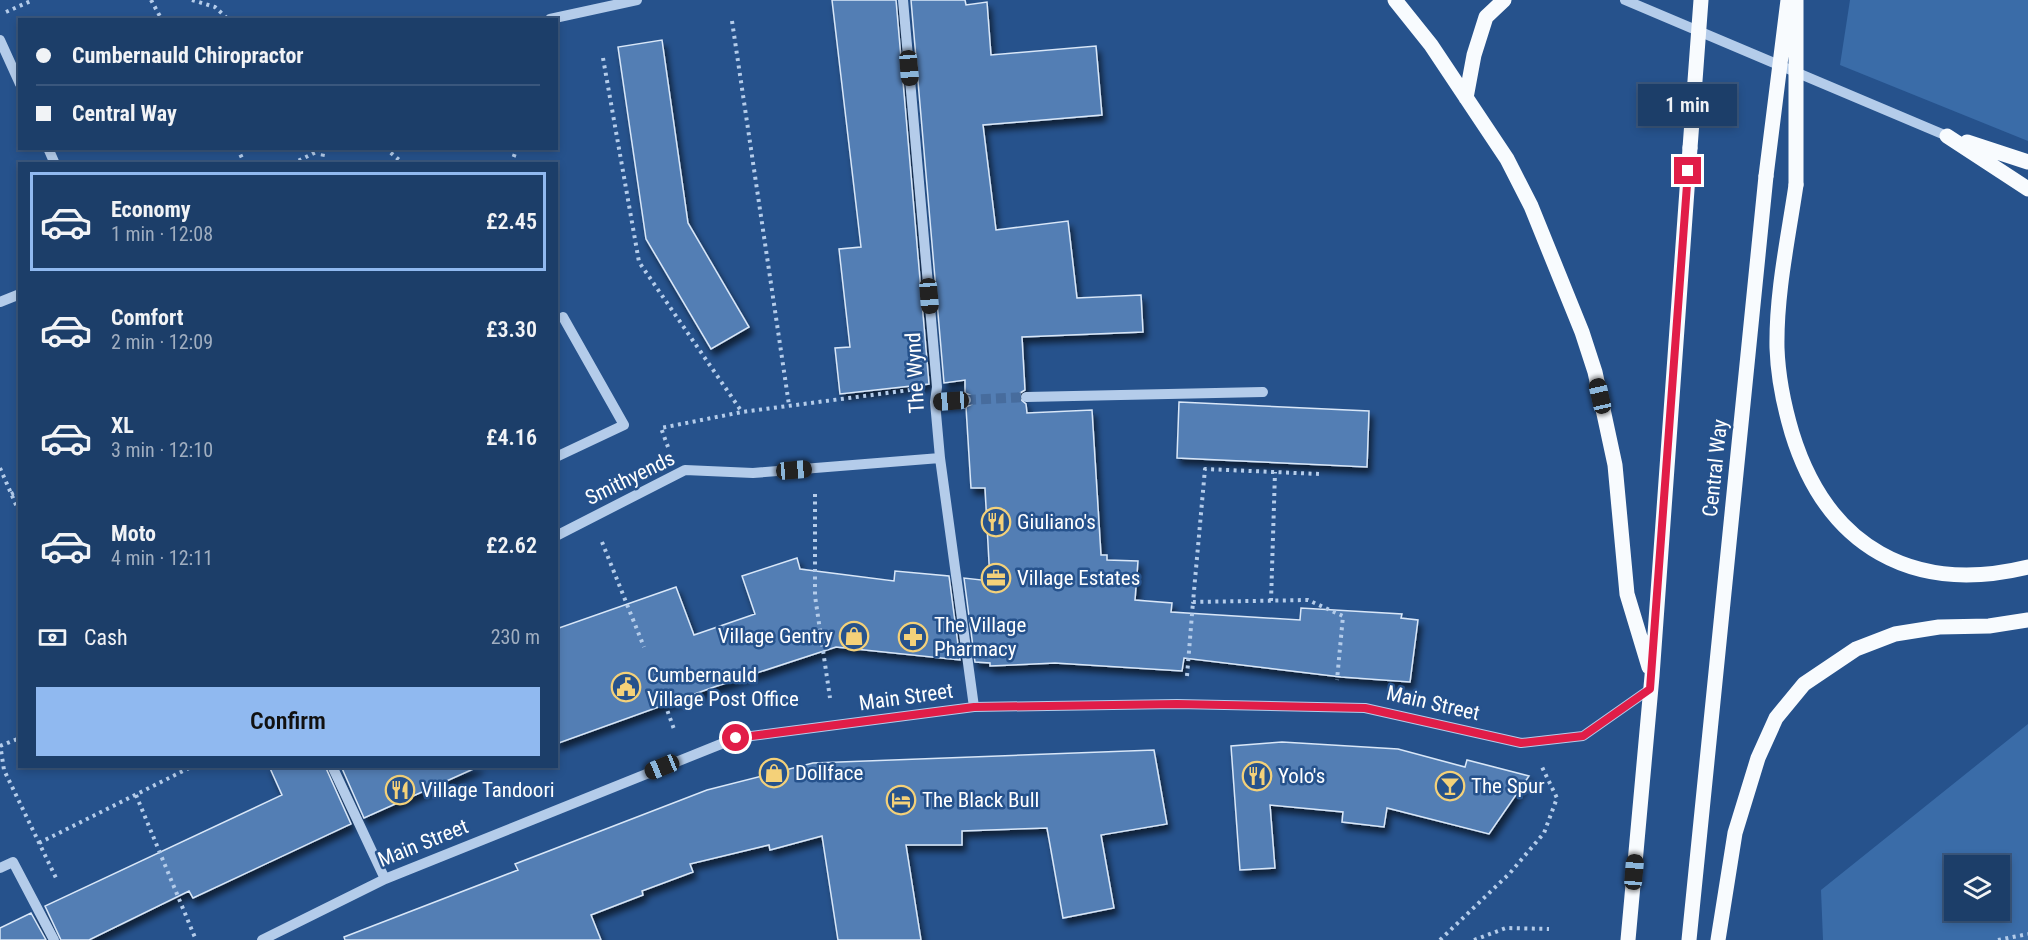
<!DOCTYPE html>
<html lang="en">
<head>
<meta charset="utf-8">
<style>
	:root { --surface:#1c3e69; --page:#294971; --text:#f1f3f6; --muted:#a0aec0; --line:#3a577d; --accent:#90b9f0 }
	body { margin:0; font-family:"Roboto Condensed",sans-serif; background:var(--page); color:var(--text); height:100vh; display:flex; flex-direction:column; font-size:22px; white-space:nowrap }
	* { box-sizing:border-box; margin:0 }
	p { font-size:20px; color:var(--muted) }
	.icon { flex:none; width:33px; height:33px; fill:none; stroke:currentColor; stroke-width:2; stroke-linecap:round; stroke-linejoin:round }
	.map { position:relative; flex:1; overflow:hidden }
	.panel { position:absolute; left:18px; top:162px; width:540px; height:606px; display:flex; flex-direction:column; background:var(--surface); border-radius:0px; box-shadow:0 3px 9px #0003,0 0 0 2px var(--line) }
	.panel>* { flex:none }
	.banner { position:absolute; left:18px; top:18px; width:540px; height:132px; border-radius:0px; box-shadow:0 3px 9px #0003,0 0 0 2px var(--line); display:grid; align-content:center; height:132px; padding:0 18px; background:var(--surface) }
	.fabs { position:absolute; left:1944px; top:855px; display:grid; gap:12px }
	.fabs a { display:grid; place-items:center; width:66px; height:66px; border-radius:0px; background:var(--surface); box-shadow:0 3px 9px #0003,0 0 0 2px var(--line); font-size:30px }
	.end { position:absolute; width:27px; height:27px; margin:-14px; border:8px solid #e11d48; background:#fff; box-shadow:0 0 0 3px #fff }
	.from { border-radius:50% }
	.bubble { position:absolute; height:42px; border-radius:0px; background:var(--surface); box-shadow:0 3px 9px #0003,0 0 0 2px var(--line); font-size:20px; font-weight:600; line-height:42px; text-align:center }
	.car { position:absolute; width:18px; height:36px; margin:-18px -9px; border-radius:8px; box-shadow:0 0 4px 2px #0007; background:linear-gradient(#222 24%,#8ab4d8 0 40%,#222 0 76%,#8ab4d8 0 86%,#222 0) }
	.banner b { display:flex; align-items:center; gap:21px; height:57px; font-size:22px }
	.banner b+b { border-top:2px solid var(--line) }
	.banner i { width:15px; height:15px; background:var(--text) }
	ul { padding:10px 0 0; list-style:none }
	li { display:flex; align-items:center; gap:18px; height:99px; margin:0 12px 9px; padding:0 6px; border:3px solid transparent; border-radius:0px }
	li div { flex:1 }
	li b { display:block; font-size:22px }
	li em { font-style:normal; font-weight:600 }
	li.current { border-color:var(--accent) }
	li>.icon { width:54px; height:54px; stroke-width:1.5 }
	.pay { display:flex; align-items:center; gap:15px; height:66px; padding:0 18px; font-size:22px }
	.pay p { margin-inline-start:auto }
	.action { display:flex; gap:12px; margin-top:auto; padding:12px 18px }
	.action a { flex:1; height:69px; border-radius:0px; background:var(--accent); color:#111; font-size:24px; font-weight:600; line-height:69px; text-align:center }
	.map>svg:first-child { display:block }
</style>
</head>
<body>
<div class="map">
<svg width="2028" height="940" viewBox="0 0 2028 940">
	<defs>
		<filter id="shadow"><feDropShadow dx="3.5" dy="6" stdDeviation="3" flood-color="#0009"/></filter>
	</defs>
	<rect width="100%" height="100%" fill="#26528c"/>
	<path fill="#3a6ca8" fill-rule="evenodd" d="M1850 0H2028V141L1840 65Z
		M2028 724V940H1823L1821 890ZM1954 866H2000V910H1954Z"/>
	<path fill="#527eb4" stroke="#d9e7f8" stroke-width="1.5" filter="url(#shadow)" d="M832 0H896L929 384 840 394 835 348 850 347 839 249 861 247Z
		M911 0H965L966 5 987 2 991 55 1096 46 1102 115 983 125 996 230 1068 221 1077 298 1141 295 1143 332 1022 337 1025 390 1020 393 1019 398 1026 404 1027 413 1092 410 1101 555H1107V560L1138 561 1135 600 1172 603 1171 612 1300 620 1301 608 1402 614 1401 618 1418 620 1410 682 1341 677 1184 658 1182 671 1055 663 990 666V663L975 662 964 578 990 581 985 488H971L966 407 972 404V396L965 393V380L944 383Z
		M662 40 688 223 749 327 711 349 646 239 618 47Z
		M1179 402 1369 411 1367 467 1177 458Z
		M797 558 800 569 894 581 895 571 949 576 960 660 836 647 714 687 556 744V629L676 587 694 635 755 614 742 576Z
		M1282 742 1398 749 1465 767 1467 760 1529 776 1489 834 1387 808 1384 827 1342 822 1343 812 1270 805 1275 868 1240 870 1231 746Z
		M1154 750 1167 824 1101 835 1114 908 1063 918 1047 828 962 831V845H906L921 940H838L822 836 770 850 769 845 690 864 693 872 642 891 643 895 591 915 601 940H345L344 937 518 870 515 864 707 790 813 763Z
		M269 766H325L351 824 193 898 189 891 89 940H61L45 906 282 795Z
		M341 766H480L364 818Z
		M31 913 46 940H0V928Z"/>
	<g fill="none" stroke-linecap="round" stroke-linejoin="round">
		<path stroke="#476c9d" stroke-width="10" stroke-dasharray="10 5" stroke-linecap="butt" d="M966 400 1026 397"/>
		<path stroke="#b4ccea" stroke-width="4" stroke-dasharray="3 4.5" stroke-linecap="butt" d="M151 0 162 20
			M192 0 215 7 229 20
			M6 12 33 0
			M732 21 789 405
			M603 58 639 262 742 412
			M237 148 245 164
			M385 148 404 164
			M292 164 324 148
			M321 164 324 149
			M511 164 517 148
			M668 447 661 428 742 412 910 390
			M0 468 20 514
			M1319 474 1205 469 1193 602 1308 600 1343 616 1337 680
			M11 494 20 490
			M815 494V596L830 698
			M602 542 644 647
			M1271 601 1275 472
			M1187 676 1193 602
			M665 704 675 732
			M0 744 4 770 56 878
			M0 746 20 738
			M136 795 196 940
			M39 843 193 766
			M1440 940 1510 873 1544 833 1557 798 1542 767
			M1474 940 1506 928 1549 929
			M1998 940 2028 934"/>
		<path stroke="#b4ccea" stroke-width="10" d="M903 0 937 387 935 402 940 458 974 707
			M1625 0 1947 136
			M550 19 637 0
			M0 40 20 84
			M48 148 55 164
			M0 302 20 294
			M1026 397 1263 392
			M935 402 966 400
			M556 457 624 425 563 317
			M556 536 685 470 753 473 940 458
			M332 766 385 879
			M0 868 13 862 54 940
			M262 940 385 879 736 738 974 707 1177 704 1365 708 1521 743 1583 736 1650 689"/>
		<path stroke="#f8fbfe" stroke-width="15" d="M1395 0 1431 45 1507 159 1531 206 1582 332 1595 372 1615 465 1627 594 1649 667
			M1466 98 1474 55 1486 17 1504 0
			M1947 136 2028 189
			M1967 142 2028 162
			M1796 185C1788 239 1776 294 1777 348 1778 377 1784 406 1792 433 1827 547 1913 595 2028 567
			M1628 940 1652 676 1690 148
			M1689 940 1766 176
			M1718 940 1735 833 1758 758 1776 718 1804 684 1856 649 1895 634 1939 627 1989 626 2028 620"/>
		<path stroke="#f8fbfe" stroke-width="15" d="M1690 148 1701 0
			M1766 176 1788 0
			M1796 185V0"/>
	</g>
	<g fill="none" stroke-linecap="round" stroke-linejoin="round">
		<path stroke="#e11d48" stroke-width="8" d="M736 738 974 707 1177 704 1365 708 1521 743 1583 736 1650 689 1688 171"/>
	</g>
	<defs>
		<g id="restaurant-ring" transform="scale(1.5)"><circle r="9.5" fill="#26528c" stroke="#f4d179" stroke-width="1.5"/><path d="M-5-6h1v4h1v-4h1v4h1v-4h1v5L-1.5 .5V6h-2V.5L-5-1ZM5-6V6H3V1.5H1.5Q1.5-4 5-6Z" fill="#f4d179"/></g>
		<g id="office-ring" transform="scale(1.5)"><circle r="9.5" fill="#26528c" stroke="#f4d179" stroke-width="1.5"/><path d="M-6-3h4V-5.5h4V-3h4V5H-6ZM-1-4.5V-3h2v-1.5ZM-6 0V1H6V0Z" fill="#f4d179"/></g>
		<g id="shop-ring" transform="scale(1.5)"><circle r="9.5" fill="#26528c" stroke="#f4d179" stroke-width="1.5"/><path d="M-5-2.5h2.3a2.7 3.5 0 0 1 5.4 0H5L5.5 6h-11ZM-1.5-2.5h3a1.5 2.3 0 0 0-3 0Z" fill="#f4d179"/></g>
		<g id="pharmacy-ring" transform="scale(1.5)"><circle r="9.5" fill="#26528c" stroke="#f4d179" stroke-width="1.5"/><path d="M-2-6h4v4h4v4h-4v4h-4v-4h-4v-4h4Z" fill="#f4d179"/></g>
		<g id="civic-ring" transform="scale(1.5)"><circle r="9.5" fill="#26528c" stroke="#f4d179" stroke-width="1.5"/><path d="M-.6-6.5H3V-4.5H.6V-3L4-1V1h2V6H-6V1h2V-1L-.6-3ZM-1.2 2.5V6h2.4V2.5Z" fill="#f4d179"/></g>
		<g id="bar-ring" transform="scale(1.5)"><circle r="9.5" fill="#26528c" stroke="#f4d179" stroke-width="1.5"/><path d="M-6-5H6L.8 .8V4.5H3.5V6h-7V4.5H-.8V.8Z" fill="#f4d179"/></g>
		<g id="hotel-ring" transform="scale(1.5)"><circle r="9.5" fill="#26528c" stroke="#f4d179" stroke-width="1.5"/><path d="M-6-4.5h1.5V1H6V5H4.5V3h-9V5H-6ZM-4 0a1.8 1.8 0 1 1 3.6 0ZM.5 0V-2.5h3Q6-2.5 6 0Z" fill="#f4d179"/></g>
	</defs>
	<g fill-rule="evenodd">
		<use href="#restaurant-ring" x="996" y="522"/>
		<use href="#office-ring" x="996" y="578"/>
		<use href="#shop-ring" x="854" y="636"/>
		<use href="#pharmacy-ring" x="913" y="637"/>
		<use href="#civic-ring" x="626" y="687"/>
		<use href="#shop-ring" x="774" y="773"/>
		<use href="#restaurant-ring" x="1257" y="776"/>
		<use href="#bar-ring" x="1450" y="786"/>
		<use href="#restaurant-ring" x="400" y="790"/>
		<use href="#hotel-ring" x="901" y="800"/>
	</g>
	<g text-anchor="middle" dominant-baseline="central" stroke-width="5" stroke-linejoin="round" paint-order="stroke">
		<g font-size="21" fill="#fff" stroke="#26528c">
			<text transform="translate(915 373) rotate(-93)">The Wynd</text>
			<text transform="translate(1715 468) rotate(-84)">Central Way</text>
			<text transform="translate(630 478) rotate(-26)">Smithyends</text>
			<text transform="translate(906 697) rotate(-8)">Main Street</text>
			<text transform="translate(1433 703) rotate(13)">Main Street</text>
			<text transform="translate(423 843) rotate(-22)">Main Street</text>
		</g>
		<g font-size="21" fill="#fff" stroke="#26528c" text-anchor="start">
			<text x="1017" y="522">Giuliano's</text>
			<text x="1017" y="578">Village Estates</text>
			<text x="934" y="625">The Village<tspan x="934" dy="24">Pharmacy</tspan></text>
			<text x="833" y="636" text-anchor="end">Village Gentry</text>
			<text x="647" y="675">Cumbernauld<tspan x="647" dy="24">Village Post Office</tspan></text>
			<text x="795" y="773">Dollface</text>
			<text x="1278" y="776">Yolo's</text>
			<text x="1471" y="786">The Spur</text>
			<text x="421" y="790">Village Tandoori</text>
			<text x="922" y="800">The Black Bull</text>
		</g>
	</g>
</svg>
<div class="fabs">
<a><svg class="icon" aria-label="layers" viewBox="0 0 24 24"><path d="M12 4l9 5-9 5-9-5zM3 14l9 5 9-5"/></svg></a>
</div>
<i class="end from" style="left:736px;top:738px"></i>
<i class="end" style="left:1688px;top:171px"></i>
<div class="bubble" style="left:1638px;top:84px;width:99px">1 min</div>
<i class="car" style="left:909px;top:68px;rotate:175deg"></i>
<i class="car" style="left:929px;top:296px;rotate:175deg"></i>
<i class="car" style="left:1600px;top:396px;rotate:347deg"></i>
<i class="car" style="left:951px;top:401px;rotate:266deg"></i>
<i class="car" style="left:794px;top:470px;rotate:85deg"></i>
<i class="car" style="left:662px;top:767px;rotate:248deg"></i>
<i class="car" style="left:1634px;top:872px;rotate:5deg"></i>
<div class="banner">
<b><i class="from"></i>Cumbernauld Chiropractor</b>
<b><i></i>Central Way</b>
</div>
<section class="panel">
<ul>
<li class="current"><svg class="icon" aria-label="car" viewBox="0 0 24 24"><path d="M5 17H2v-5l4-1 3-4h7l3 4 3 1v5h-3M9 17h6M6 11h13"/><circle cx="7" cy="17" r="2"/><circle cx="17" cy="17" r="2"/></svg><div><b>Economy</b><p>1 min · 12:08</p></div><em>£2.45</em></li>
<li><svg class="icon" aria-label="car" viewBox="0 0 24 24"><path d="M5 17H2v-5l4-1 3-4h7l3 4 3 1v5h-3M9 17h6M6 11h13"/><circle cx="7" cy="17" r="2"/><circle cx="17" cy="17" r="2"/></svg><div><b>Comfort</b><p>2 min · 12:09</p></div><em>£3.30</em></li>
<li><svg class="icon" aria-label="car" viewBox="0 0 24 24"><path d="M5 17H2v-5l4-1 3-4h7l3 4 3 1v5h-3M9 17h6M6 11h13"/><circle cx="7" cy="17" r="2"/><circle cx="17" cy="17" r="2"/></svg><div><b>XL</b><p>3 min · 12:10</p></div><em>£4.16</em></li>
<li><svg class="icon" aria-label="car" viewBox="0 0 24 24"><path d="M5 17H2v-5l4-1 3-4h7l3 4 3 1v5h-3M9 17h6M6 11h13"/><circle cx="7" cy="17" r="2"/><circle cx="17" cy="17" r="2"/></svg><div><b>Moto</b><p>4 min · 12:11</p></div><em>£2.62</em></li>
</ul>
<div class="pay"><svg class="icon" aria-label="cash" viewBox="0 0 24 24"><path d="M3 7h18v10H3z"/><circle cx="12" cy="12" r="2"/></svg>Cash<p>230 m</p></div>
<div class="action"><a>Confirm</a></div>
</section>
</div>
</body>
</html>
